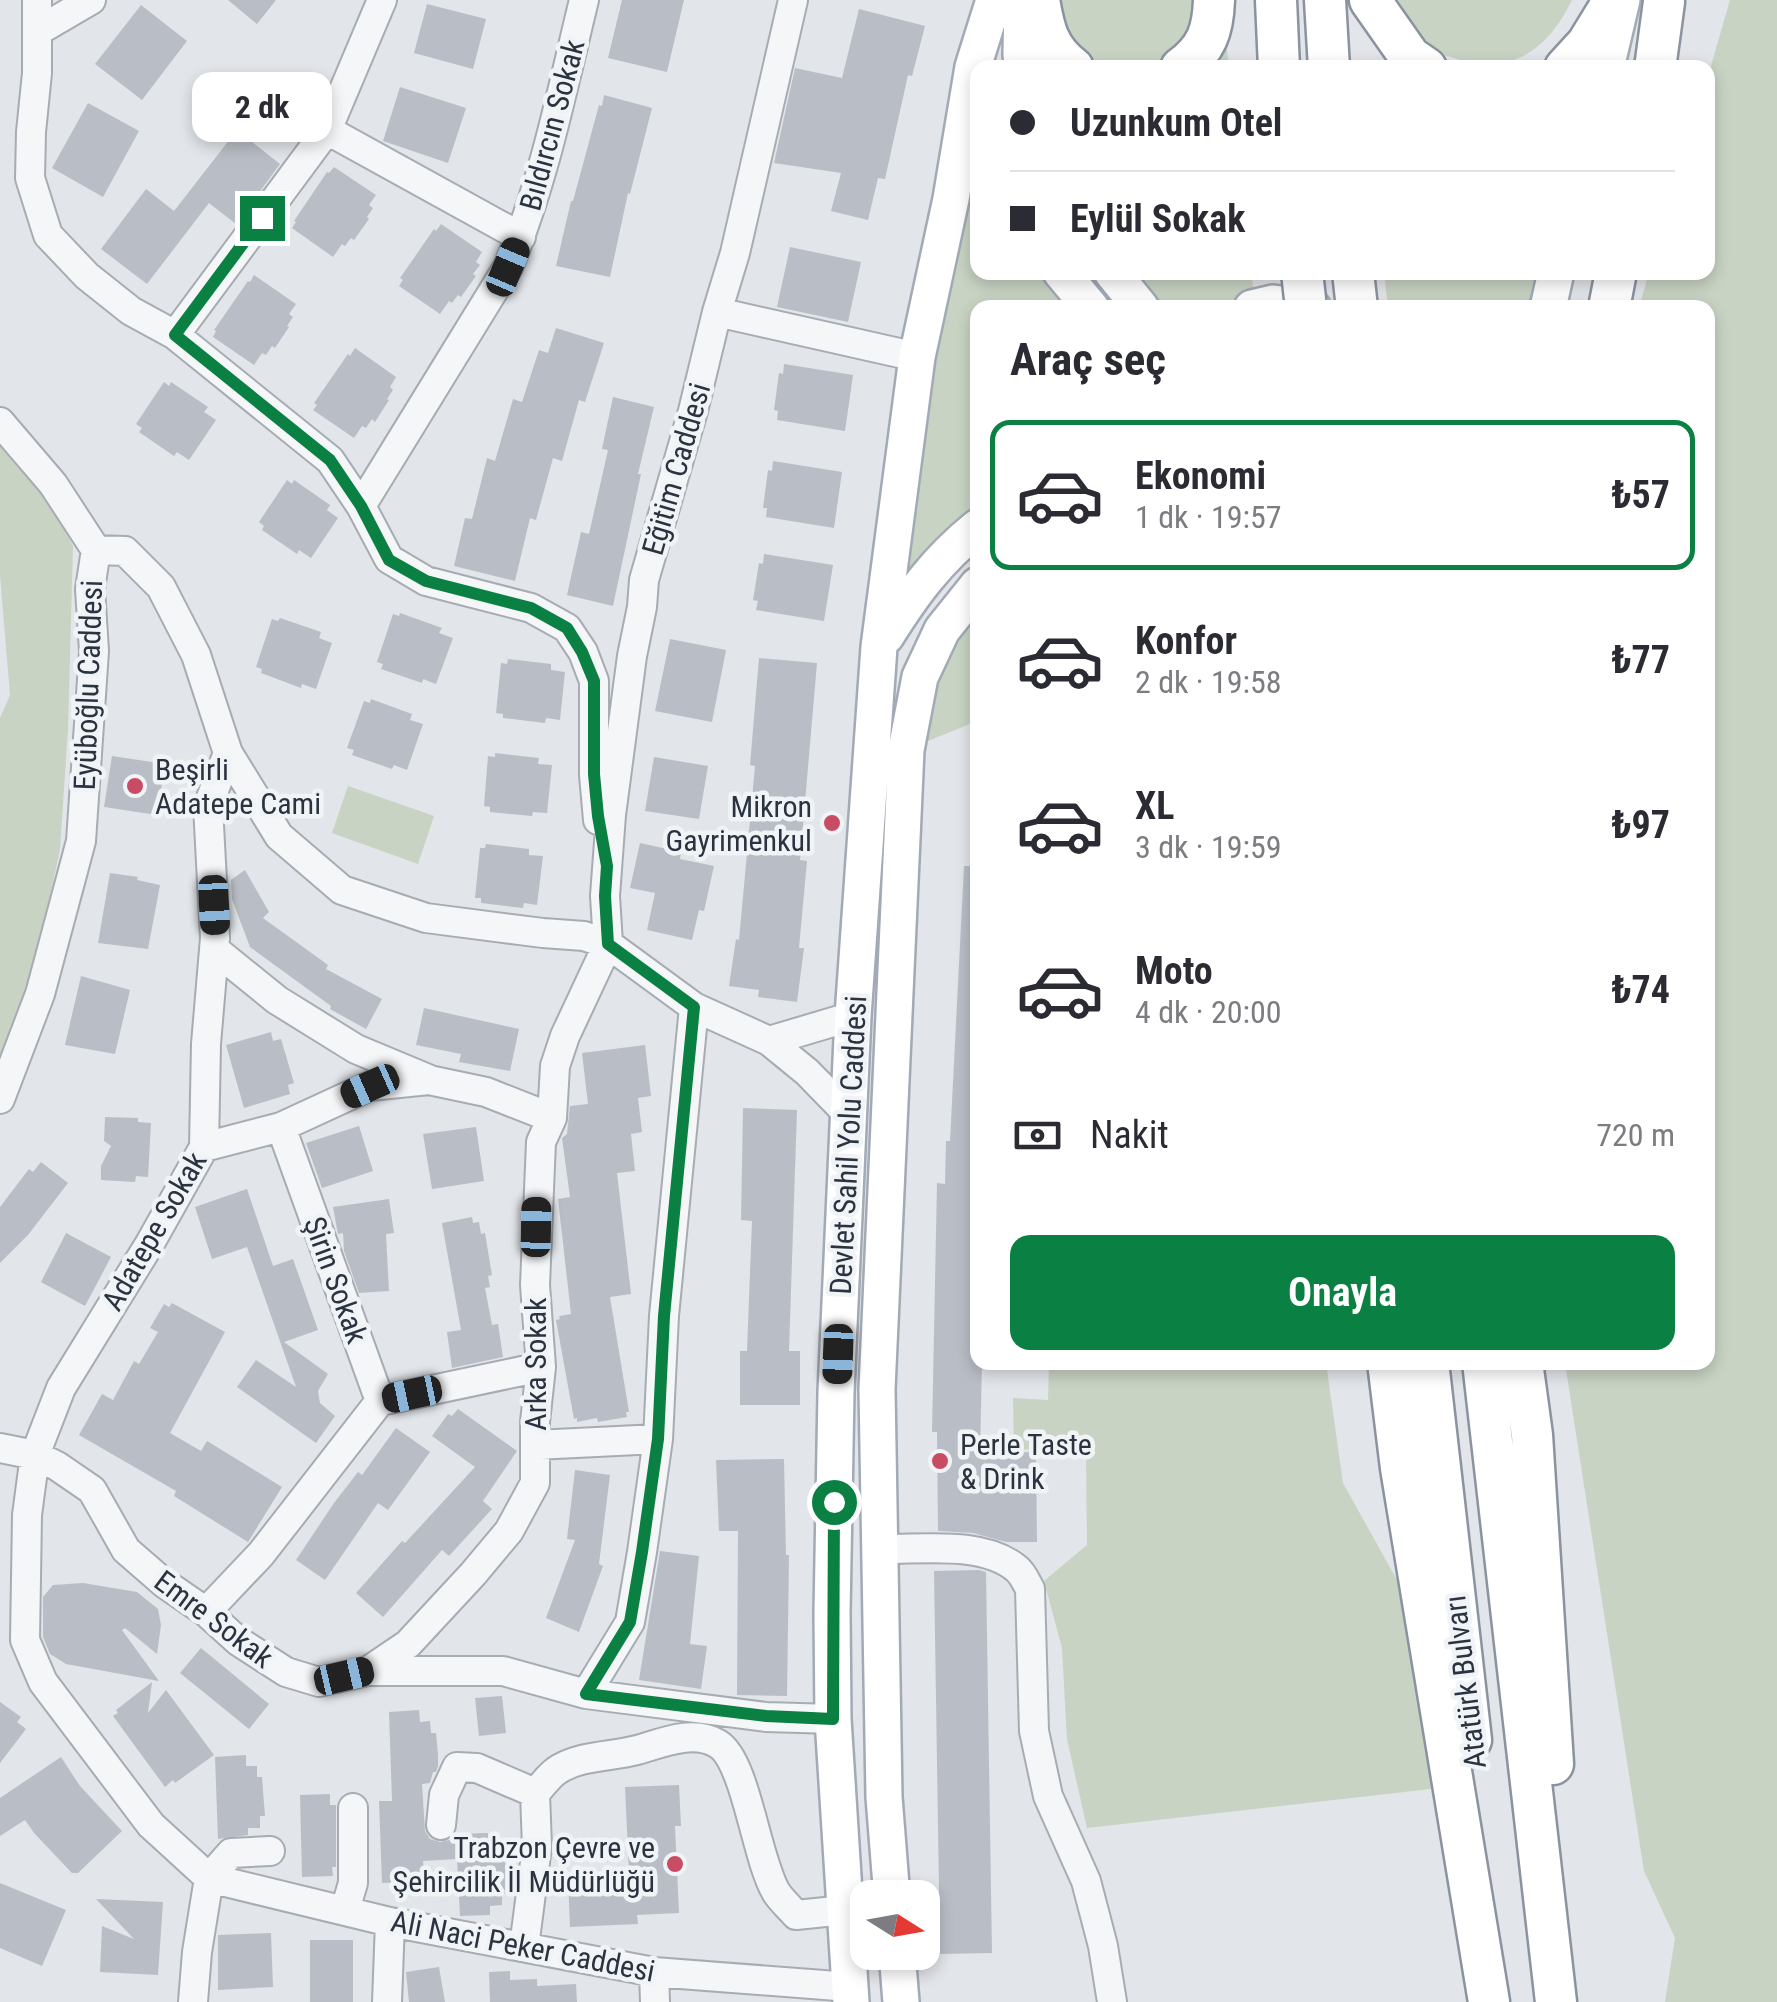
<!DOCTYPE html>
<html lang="tr">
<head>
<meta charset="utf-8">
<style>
	:root { --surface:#fff; --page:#f7f7f7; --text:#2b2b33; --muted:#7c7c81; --line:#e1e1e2; --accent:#0b8043 }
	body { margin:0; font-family:"Roboto Condensed",sans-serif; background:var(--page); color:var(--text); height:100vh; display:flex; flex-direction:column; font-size:38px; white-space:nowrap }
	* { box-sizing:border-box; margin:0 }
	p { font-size:32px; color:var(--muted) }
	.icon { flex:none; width:55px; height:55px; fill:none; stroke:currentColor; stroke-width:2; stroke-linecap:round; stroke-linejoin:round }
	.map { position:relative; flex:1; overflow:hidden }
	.side { position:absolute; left:970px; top:300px; width:745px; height:1070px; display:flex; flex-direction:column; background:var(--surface); border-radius:20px; box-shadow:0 5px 15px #0003 }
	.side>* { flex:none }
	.banner { position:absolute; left:970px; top:60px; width:745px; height:220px; border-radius:20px; box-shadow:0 5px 15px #0003; display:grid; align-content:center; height:220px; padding:0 40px; background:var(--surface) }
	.needle { width:65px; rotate:101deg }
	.tools { position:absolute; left:850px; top:1880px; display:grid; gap:20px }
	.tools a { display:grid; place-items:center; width:90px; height:90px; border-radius:20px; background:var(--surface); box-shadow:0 5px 15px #0003; font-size:50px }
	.end { position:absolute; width:45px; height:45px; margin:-22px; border:12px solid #0b8043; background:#fff; box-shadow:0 0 0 5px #fff }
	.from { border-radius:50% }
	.bubble { position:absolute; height:70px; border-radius:20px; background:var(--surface); box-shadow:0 5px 15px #0003; font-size:32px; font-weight:700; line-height:70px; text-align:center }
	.car { position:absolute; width:30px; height:60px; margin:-30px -15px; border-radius:12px; box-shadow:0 0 8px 2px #0007; background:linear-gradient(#222 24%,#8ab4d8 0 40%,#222 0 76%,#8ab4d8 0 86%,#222 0) }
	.banner b { display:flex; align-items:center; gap:35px; height:95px; font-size:38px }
	.banner b+b { border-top:2px solid var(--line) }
	.banner i { width:25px; height:25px; background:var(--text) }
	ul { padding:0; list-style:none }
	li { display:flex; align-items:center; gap:30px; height:150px; margin:0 20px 15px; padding:0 20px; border:5px solid transparent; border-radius:20px }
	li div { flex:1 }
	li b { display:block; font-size:38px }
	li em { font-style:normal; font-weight:700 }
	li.on { border-color:var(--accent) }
	li>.icon { width:90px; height:90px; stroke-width:1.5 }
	h2 { padding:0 40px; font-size:45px; line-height:120px }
	.pay { display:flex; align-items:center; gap:25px; height:110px; padding:0 40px; font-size:38px }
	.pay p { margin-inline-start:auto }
	.action { display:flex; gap:20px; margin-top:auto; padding:20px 40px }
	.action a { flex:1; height:115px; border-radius:20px; background:var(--accent); color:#fff; font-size:40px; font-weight:700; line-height:115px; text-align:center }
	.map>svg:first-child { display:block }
</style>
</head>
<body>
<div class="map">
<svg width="1777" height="2002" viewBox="0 0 1777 2002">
	<rect width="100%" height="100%" fill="#e2e5e9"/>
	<path fill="#c8d3c3" d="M1050 0H1221L1229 67H1023Z
		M1396 0H1572C1548 49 1513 76 1457 59 1450 56 1440 55 1434 51 1418 40 1406 17 1396 0Z
		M1730 0H1777V2002H1665L1675 1938 1644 1871 1565 1363 1708 1362V308L1639 307 1649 273 1708 272V76Z
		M977 77 978 272 1061 273 1091 307 978 308 977 527 901 612 905 444Z
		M1112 273H1251L1256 306 1312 307H1141Z
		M1384 273H1556L1548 308 1388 307Z
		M0 438 46 493 73 546 68 729 60 849 28 1000 0 1071V718L10 695 0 575Z
		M977 585V721L906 750Z
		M348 786 434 816 418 864 332 833Z
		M1049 1363H1326L1343 1483 1407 1598 1439 1788 1087 1828 1067 1739 1062 1648 1044 1581 1087 1545 1086 1452 1014 1449 1013 1398 1048 1400Z"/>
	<path fill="#b9bec6" d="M228 0H276L257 24Z
		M622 0H684L667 72 608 58Z
		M427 4 486 19 473 69 414 53Z
		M141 5 187 41 142 100 95 64Z
		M859 9 925 26 912 76 908 75 885 179 878 178 868 220 831 211 841 173 774 163 795 68 842 78Z
		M400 87 466 108 448 163 383 141Z
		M604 95 652 108 630 194 628 193 610 277 556 266 571 201H573L599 105 602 106Z
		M88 103 139 131 103 197 52 168Z
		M237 130 280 164 236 224 209 203 147 284 101 249 146 189 174 211Z
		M334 167 376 195 369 205 373 208 367 217 369 219 354 240 351 238 345 246 342 244 333 257 292 228 296 222 294 221 327 172 329 173Z
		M441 224 482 252 476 262 480 265 473 274 476 276 461 297 458 295 452 303 449 301 440 314 399 286 403 280 400 278 434 229 436 231Z
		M790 247 861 262 848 322 777 307Z
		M254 275 296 304 289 314 293 317 287 326 289 327 275 348 272 346 266 355 262 353 254 365 213 337 216 331 214 330 248 281 250 282Z
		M556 328 604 343 585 402 579 400 562 461 553 458 536 520 530 518 515 581 454 566 465 518 472 519 487 458 495 461 513 399 522 402 539 350 548 353Z
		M355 348 396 377 390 387 393 390 387 399 389 400 375 422 372 419 366 428 362 426 354 438 313 410 317 405 314 403 348 354 350 356Z
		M784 364 853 375 845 431 777 420 778 411 774 410 779 373 783 374Z
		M164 382 169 386 171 382 208 407 204 412 216 420 189 460 177 452 174 456 139 432 142 428 136 424Z
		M613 397 654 407 638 474H641L613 606 567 595 581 532 589 534 608 450 602 449Z
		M773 461 842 472 834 528 766 517 767 508H763L768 470 772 471Z
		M287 480 292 484 294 480 330 505 327 510 338 518 311 558 299 550 297 554 262 530 264 526 259 522Z
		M764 554 833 565 824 621 756 610 758 601 753 600 759 563 763 564Z
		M400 613 442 628 439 633 453 638 436 684 423 679 422 683 381 669 383 664 377 662 393 614 399 616Z
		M280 618 321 632 319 638 332 643 316 689 302 684 301 688 261 673 262 669 256 667 272 619 278 621Z
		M670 639 726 650 712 722 655 711Z
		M759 658 817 663 800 860 807 861 799 948H804L797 1002 758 997 759 990 729 986 736 939 739 940 755 766 750 765Z
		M508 659 551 664V670L565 672 560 720 546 718 545 723 503 718V714L496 713 501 663 507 664Z
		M371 699 412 714 410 720 423 724 407 770 394 765 392 769 352 755 354 750 347 748 364 701 370 703Z
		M495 753 539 758 538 764 552 765 547 813 533 812 532 816 490 812V807L484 806 488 756 495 757Z
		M112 756 165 764 157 815 104 807Z
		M654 757 708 766 699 819 645 811Z
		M640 843 681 852 680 859 714 866 704 911 699 910 692 940 647 930 655 893 630 888Z
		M486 844 529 849V855L543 856 537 905 524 903 523 908 481 903V898H475L480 848H485Z
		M964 866H978V1362H982L980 1453 1036 1452 1037 1542H1006L973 1533 938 1531 937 1432H932L937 1183 945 1184 946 1141H950Z
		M245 870 269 912 263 918 328 965 326 969 382 999 366 1029 330 1009 331 1006 250 947 232 899 231 880Z
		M110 873 138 877 137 880 160 885 148 949 98 943Z
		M81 976 130 990 115 1054 65 1045Z
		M424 1008 519 1029 510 1071 459 1062 461 1054 416 1045Z
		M271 1032 273 1041 281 1039 294 1083 288 1085 290 1094 244 1108 226 1045Z
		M645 1045 651 1096 638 1098 642 1132 631 1134 635 1171 617 1173 631 1294 610 1297 629 1412H626L627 1417 598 1422 597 1418 577 1422V1418L574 1419 556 1320 560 1319 559 1316 571 1314 558 1199 570 1197 562 1138 567 1134 570 1106 588 1104 582 1053Z
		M743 1108 797 1110 789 1351H800V1405H740V1351H747L752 1221 741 1220Z
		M105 1117 138 1118V1122L151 1123 148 1177 136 1176 135 1182 101 1180V1166L111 1146 104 1141Z
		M359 1126 373 1171 322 1188 306 1143Z
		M476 1127 484 1181 432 1189 423 1134Z
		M41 1162 68 1183 28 1235 0 1263V1207L29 1169 33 1172Z
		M247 1189 273 1266 293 1259 318 1330 284 1342 328 1374 318 1391 320 1403 335 1416 316 1443 237 1387 256 1360 296 1387 247 1247 212 1259 195 1207Z
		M389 1199 394 1233 386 1234 389 1291 359 1293 344 1251 343 1233 338 1234 337 1229 333 1207Z
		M472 1217 473 1223 479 1222 481 1234 485 1233 492 1275 488 1276 490 1287 485 1288 492 1325 498 1324 503 1357 452 1368 447 1332 461 1330 442 1223Z
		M66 1233 111 1257 85 1306 41 1282Z
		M172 1303 225 1332 170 1433 201 1451 207 1441 282 1487 248 1542 174 1496 176 1491 79 1435 102 1394 113 1400 134 1361 139 1364 158 1332 150 1328 164 1304 169 1307Z
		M458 1409 517 1451 483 1501 492 1509 449 1556 442 1550 383 1617 356 1593 402 1541 405 1543 475 1467 432 1436 448 1414 452 1416Z
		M396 1428 430 1452 388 1510 378 1503 325 1580 296 1560 334 1503 358 1472 362 1475Z
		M784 1459 786 1555H789L787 1696 737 1695 738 1531H719L716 1460Z
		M575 1470 610 1475 599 1564 603 1566 579 1632 546 1618 575 1540 567 1539Z
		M660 1551 699 1556 690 1644 707 1646 701 1689 639 1680Z
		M934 1571 979 1570 986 1572 992 1953 940 1954Z
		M83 1583 137 1592 158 1609 161 1625 157 1654 125 1628 122 1630 159 1681 66 1664 50 1654 43 1637V1597L53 1585Z
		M201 1648 269 1704 249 1729 180 1673Z
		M152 1682 148 1713 166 1690 214 1755 175 1783 173 1780 165 1787 113 1716 118 1713 116 1710Z
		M502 1696 506 1733 479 1736 475 1698Z
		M0 1702 21 1717 17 1722 26 1729 0 1763Z
		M419 1710 420 1722 430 1721 431 1733H436L438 1755V1766L436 1772H433L430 1783 422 1784 425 1831 430 1839 440 1842 449 1840 456 1834 488 1833V1844L499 1843V1855H505L507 1894H502V1905L490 1906V1915L460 1916 457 1859 423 1861 424 1872 412 1873V1882L382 1883 379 1801H392L389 1712Z
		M246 1755V1766H257V1777H262L265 1816H260V1828H248V1835L218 1839 215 1757Z
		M61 1757 80 1786 122 1831 78 1873H72L34 1833 25 1820 0 1836V1798Z
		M679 1785 681 1826H675L679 1913 637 1915 638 1924 570 1927 568 1878 629 1874 625 1787Z
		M330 1794V1805H336V1867H332L333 1876 302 1877 300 1795Z
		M0 1883 66 1910 42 1966 0 1948Z
		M96 1899 163 1902 158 1975 100 1972 102 1926 134 1939Z
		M271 1933 273 1987 218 1990V1935Z
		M310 1940H353V2002H310Z
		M439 1967 445 2002H409L406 1972Z
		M510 1971V1980L537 1979V1986L576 1984 577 2002H490L489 1972Z"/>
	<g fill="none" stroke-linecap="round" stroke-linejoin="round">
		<g stroke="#a7acb3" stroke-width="32">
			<path id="minor" d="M37 0V73L31 132 30 178 48 235 87 276 131 311 175 335 330 460 361 506 389 559 426 581 531 608 567 628 583 652 594 681V775L598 820
				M38 31 91 0
				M327 130 521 237
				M717 312 917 357
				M175 335 327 130 382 0
				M0 422 53 484 96 550
				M361 506 508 267C544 182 562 90 584 0
				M228 753 208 806 215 938 206 1044 204 1147 149 1245 61 1388 35 1455 27 1515 25 1640 43 1682 151 1825 209 1878 390 1922 654 1972 850 1987
				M214 949 277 1000 356 1049 428 1079
				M769 1041 853 1016
				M0 1099 40 994 81 841 94 651 90 589 96 550 125 551 161 587 196 655 228 753 279 836 342 890 426 918 543 933 584 936 608 944 694 1007 769 1041 807 1072 849 1115
				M204 1147 281 1127 370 1086 429 1080 486 1092 552 1118
				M380 1401 541 1367
				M535 1445 658 1439
				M0 1448 35 1455 57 1466 92 1490 126 1550 164 1583 206 1612 238 1641 286 1672 319 1682 368 1671H503L586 1694 766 1717 833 1719
				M879 1549C922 1550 983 1540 1017 1569 1023 1574 1026 1582 1030 1589L1034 1731 1048 1796 1086 1881 1103 1946 1112 2002
				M206 1612 261 1554 380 1401 281 1127
				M368 1671 408 1644 473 1574 509 1531 535 1483V1422L541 1367 535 1285 541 1142 552 1118 555 1066 565 1036 608 944 605 896 611 815 632 656 642 607 644 580 693 411 717 312 735 253 793 0
				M586 1694 630 1622 642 1552 658 1439 664 1316 694 1007
				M441 1825 444 1795 457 1767 477 1768 535 1793
				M345 1910 353 1883V1808
				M524 1947 537 1847 535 1793C542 1786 548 1777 556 1771 579 1755 611 1757 637 1750 662 1743 693 1729 718 1744 746 1761 756 1858 776 1892 781 1900 790 1908 796 1915L845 1910
				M654 1972 655 2002
				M193 2002 197 1952 209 1878 231 1853 270 1851
				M387 2002 390 1922"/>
		</g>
		<g stroke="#a2aab5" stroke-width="40">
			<path id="major" d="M1022 0 1021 55 1023 68
				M1606 68 1622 0
				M1061 272 1091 308
				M1112 272 1141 308
				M1252 308 1273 303 1313 308
				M1548 308 1556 272
				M886 636C913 593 937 560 978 527
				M892 1898 884 1797 877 1389 906 750 920 677 942 630 978 585
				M897 1952 901 2002
				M851 2002 833 1719 832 1613 836 1392 853 1016 879 647 917 357 951 199 973 67 994 0"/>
		</g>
		<g stroke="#8a939f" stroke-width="45">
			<path id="highway" d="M1039 0C1044 29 1048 49 1073 68
				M1276 0 1279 68
				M1325 0 1329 68
				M1370 0 1410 57 1426 68
				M1181 68C1207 49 1213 30 1214 0
				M1565 68 1587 44 1614 0
				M1655 68 1664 2
				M1353 272 1357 308
				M1609 308 1616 272
				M1388 1362 1401 1468 1489 2002
				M1428 1362 1471 1740
				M1483 1362 1556 2002
				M1522 1362 1532 1435 1553 1764"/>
		</g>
		<use href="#minor" stroke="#f4f6f8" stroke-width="28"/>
		<use href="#major" stroke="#fff" stroke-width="35"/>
		<use href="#highway" stroke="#fff" stroke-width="40"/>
		<g stroke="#8a939f" stroke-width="45" stroke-linecap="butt">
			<path id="highway-bridge" d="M1302 272 1306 308"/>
		</g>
		<use href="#highway-bridge" stroke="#fff" stroke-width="40"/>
	</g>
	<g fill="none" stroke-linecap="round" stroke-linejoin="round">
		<path stroke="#0b8043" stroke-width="12" d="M262 218 175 335 330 460 361 506 389 560 426 581 531 608 567 628 582 652 594 681V774L598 816 607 866 605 896 608 944 694 1007 664 1316 658 1439 642 1552 630 1622 586 1694 766 1716 833 1719 834 1502"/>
	</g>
	<g fill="#c84d64" stroke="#f1f4f7" stroke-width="4">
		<circle cx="135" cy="786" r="10"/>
		<circle cx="832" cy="823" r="10"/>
		<circle cx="940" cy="1461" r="10"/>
		<circle cx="675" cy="1864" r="10"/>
	</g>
	<g text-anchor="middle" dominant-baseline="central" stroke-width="9" stroke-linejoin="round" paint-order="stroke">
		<g font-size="30" fill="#2b3340" stroke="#f1f4f7">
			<text transform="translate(552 125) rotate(-75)">Bıldırcın Sokak</text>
			<text transform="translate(676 469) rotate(-74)">Eğitim Caddesi</text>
			<text transform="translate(88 685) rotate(-88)">Eyüboğlu Caddesi</text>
			<text transform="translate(848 1145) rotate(-87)">Devlet Sahil Yolu Caddesi</text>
			<text transform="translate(154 1231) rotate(-60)">Adatepe Sokak</text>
			<text transform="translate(336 1280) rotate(70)">Şirin Sokak</text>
			<text transform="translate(535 1364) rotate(-90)">Arka Sokak</text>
			<text transform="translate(214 1619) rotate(37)">Emre Sokak</text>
			<text transform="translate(1465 1682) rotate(-97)">Atatürk Bulvarı</text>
			<text transform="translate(523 1946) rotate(11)">Ali Naci Peker Caddesi</text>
		</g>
		<g font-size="30" fill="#2b3340" stroke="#f1f4f7" text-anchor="start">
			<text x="155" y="769">Beşirli<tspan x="155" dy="34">Adatepe Cami</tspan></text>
			<text x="812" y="806" text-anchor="end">Mikron<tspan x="812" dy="34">Gayrimenkul</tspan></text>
			<text x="960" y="1444">Perle Taste<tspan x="960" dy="34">&amp; Drink</tspan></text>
			<text x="655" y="1847" text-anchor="end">Trabzon Çevre ve<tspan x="655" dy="34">Şehircilik İl Müdürlüğü</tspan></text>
		</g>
	</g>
</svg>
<div class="tools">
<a><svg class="needle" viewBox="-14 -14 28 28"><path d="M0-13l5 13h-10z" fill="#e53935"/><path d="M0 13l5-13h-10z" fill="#7c7c81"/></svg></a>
</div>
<i class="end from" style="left:834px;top:1502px"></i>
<i class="end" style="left:262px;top:218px"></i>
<div class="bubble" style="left:192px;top:72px;width:140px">2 dk</div>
<i class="car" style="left:508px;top:267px;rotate:23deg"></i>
<i class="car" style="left:214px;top:905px;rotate:177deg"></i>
<i class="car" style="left:370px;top:1086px;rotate:246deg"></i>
<i class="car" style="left:536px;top:1227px;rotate:1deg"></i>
<i class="car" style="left:838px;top:1354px;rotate:182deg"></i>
<i class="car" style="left:412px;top:1394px;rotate:258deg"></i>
<i class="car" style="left:344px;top:1676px;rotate:77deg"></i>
<div class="banner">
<b><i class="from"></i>Uzunkum Otel</b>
<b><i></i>Eylül Sokak</b>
</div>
<section class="side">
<h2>Araç seç</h2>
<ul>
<li class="on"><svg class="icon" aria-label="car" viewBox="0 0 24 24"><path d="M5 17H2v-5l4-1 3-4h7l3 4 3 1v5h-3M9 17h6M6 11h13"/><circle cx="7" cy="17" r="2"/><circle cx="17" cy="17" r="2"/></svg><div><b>Ekonomi</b><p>1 dk · 19:57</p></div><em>₺57</em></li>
<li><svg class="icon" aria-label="car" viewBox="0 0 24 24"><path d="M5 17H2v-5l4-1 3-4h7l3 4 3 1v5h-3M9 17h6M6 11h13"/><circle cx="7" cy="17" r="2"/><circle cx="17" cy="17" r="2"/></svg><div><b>Konfor</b><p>2 dk · 19:58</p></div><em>₺77</em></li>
<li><svg class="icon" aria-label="car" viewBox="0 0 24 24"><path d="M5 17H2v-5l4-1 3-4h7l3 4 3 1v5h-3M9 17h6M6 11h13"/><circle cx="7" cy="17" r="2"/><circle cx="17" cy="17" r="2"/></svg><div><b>XL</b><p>3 dk · 19:59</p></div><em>₺97</em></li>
<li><svg class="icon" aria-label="car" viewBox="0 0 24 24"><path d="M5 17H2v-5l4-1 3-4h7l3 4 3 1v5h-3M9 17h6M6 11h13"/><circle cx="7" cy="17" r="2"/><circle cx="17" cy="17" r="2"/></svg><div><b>Moto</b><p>4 dk · 20:00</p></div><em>₺74</em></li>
</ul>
<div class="pay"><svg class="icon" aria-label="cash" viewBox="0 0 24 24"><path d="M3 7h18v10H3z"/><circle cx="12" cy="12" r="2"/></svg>Nakit<p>720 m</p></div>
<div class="action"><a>Onayla</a></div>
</section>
</div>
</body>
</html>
